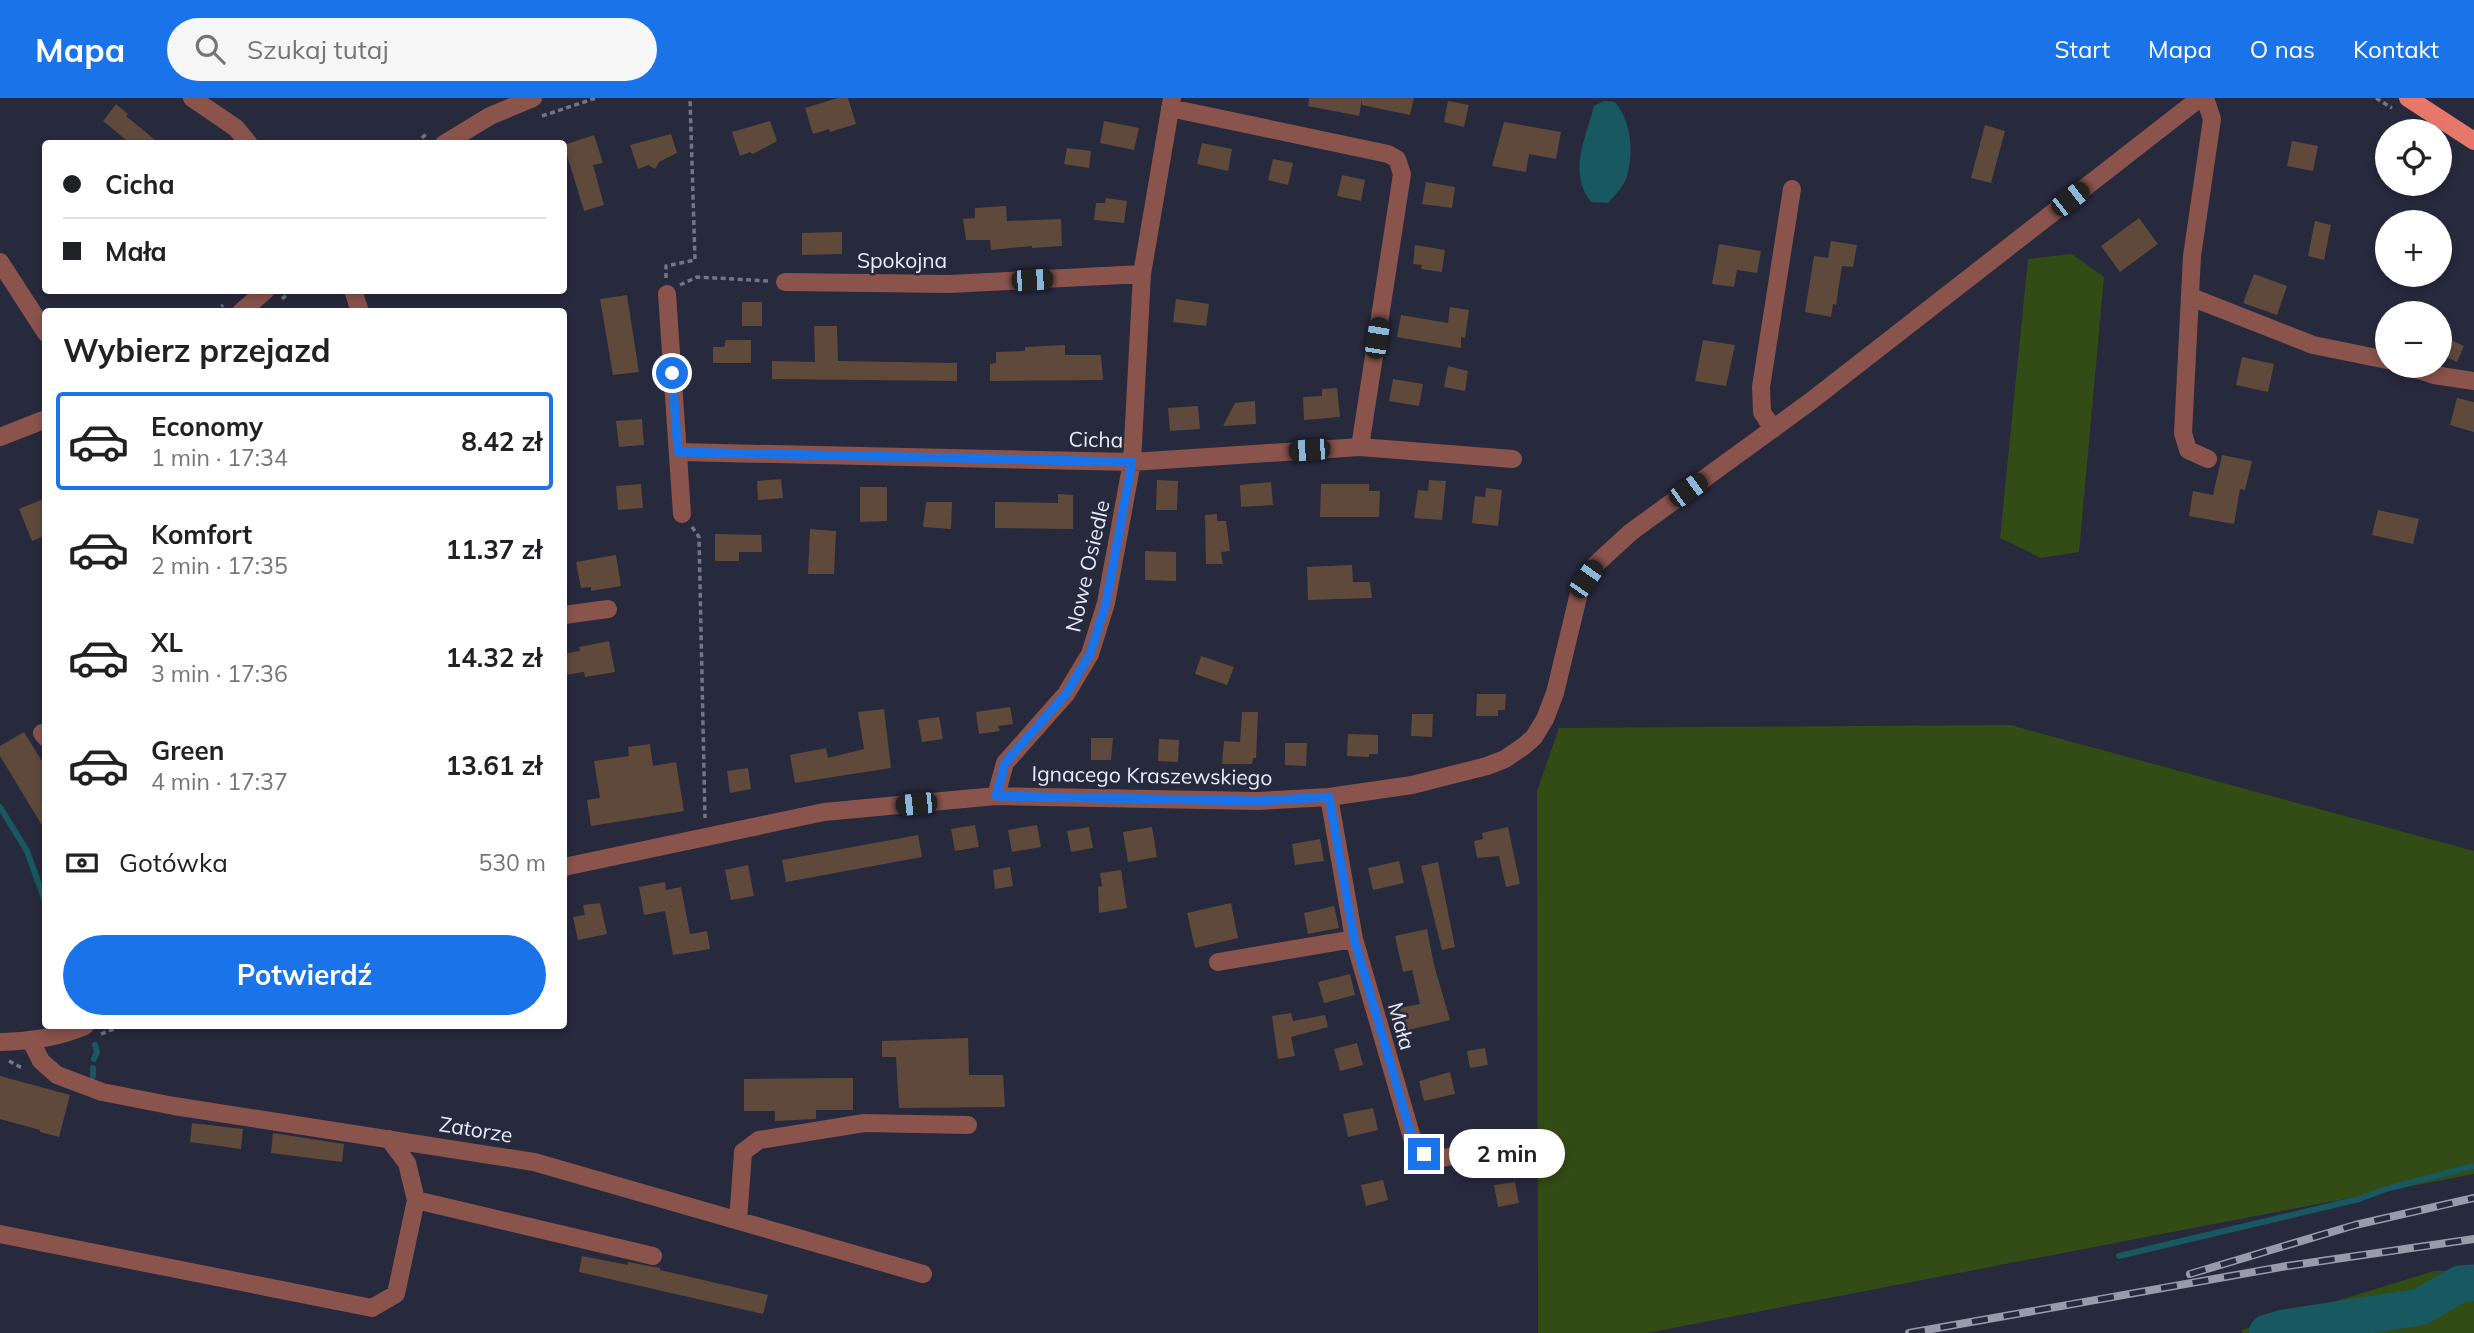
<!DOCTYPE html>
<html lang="pl">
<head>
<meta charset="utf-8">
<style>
	:root { --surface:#fff; --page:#f6f6f6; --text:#202124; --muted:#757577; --line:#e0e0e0; --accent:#1a73e8 }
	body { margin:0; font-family:Mulish,sans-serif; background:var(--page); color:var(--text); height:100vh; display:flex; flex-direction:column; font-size:26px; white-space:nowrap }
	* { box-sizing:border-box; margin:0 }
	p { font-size:23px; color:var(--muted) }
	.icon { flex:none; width:38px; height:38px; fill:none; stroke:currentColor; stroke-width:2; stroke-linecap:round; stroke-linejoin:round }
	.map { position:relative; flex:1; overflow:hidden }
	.details { position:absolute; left:42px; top:210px; width:525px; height:721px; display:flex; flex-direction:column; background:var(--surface); border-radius:7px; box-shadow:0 4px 10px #0003 }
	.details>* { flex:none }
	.banner { position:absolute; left:42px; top:42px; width:525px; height:154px; border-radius:7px; box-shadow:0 4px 10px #0003; display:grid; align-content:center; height:154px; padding:0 21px; background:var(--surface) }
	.tools { position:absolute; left:2375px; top:21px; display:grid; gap:14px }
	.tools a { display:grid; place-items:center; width:77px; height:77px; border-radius:50%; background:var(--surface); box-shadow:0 4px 10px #0003; font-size:35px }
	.end { position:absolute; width:32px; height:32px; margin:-16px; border:9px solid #1a73e8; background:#fff; box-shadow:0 0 0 4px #fff }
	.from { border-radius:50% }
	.bubble { position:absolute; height:49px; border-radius:24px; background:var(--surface); box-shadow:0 4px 10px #0003; font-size:23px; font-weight:700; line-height:49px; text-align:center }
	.car { position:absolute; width:21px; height:42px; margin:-21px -10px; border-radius:9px; box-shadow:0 0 5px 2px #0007; background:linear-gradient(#222 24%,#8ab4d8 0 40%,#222 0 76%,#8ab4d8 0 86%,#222 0) }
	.banner b { display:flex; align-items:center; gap:24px; height:66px; font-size:26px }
	.banner b+b { border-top:2px solid var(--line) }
	.banner i { width:18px; height:18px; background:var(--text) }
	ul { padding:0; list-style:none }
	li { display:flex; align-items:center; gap:21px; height:98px; margin:0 14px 10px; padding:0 7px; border:4px solid transparent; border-radius:7px }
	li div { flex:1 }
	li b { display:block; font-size:26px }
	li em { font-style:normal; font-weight:700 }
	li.on { border-color:var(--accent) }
	li>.icon { width:63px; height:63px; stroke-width:1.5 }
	h2 { padding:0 21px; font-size:32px; line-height:84px }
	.pay { display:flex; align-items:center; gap:18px; height:77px; padding:0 21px; font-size:26px }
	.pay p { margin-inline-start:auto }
	.action { display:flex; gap:14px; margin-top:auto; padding:14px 21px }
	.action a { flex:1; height:80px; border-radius:42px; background:var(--accent); color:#fff; font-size:28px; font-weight:700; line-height:80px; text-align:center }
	header { display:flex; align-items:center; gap:42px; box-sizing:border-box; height:98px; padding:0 35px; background:var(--accent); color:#fff }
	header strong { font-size:33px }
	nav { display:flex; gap:38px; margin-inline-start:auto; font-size:24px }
	.search { width:490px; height:63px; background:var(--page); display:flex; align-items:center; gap:18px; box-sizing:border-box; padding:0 24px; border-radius:38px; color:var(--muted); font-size:26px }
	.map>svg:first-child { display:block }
</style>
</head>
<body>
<header>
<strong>Mapa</strong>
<div class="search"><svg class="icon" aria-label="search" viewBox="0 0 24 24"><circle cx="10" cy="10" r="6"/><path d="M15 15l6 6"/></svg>Szukaj tutaj</div>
<nav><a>Start</a><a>Mapa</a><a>O nas</a><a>Kontakt</a></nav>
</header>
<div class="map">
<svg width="2474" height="1235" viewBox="0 0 2474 1235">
	<rect width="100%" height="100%" fill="#27293d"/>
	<path fill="#334b15" d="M2072 156 2104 179 2079 454 2041 460 2000 440 2028 161Z
		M2010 627 2474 753V1076L1647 1235H1538L1537 693 1559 630Z
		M2474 1172V1235H2242V1232L2434 1173Z"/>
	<path fill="#185861" d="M1604 3 1615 4C1631 23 1634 54 1627 78 1624 88 1615 97 1608 105L1591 104C1568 74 1585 42 1594 8Z"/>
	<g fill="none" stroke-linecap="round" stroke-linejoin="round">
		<path stroke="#185861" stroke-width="6" d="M0 709 27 753 46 806
			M94 961 97 954 95 947
			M93 970V978
			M2119 1158 2359 1101 2386 1091 2474 1068"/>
		<path stroke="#185861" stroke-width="37" d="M2267 1235 2284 1230 2420 1209 2460 1186 2474 1185"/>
	</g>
	<path fill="#5f493b" d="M838 0H848L856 26 830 34 829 31 813 36 805 10Z
		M1309 0H1414L1410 17 1362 7V1L1359 18 1308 8Z
		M1448 3 1469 7 1464 29 1444 24Z
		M116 6 128 16 126 18 160 46H131L103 23Z
		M770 23 777 43 753 56 750 54 740 58 732 34Z
		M1104 23 1139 30 1134 52 1100 45Z
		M1504 24 1561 34 1556 61 1529 56 1526 74 1492 68Z
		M1985 27 2005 33 1991 85 1971 80Z
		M671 36 677 55 659 64 655 71 648 67 638 71 630 47Z
		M594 37 603 65 593 67 604 107 584 113 564 47Z
		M2292 43 2318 48 2313 73 2287 68Z
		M1202 45 1232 51 1228 73 1197 66Z
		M1067 50 1091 53 1089 70 1064 66Z
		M1273 61 1293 65 1288 87 1268 82Z
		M1342 77 1365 82 1361 103 1337 98Z
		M1426 84 1455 89 1452 110 1422 106Z
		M1106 100 1127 103 1124 125 1094 122 1096 105H1105Z
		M1006 108 1007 123 1061 121 1062 148 1032 150V148L991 152 990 142H966L963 121 975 120V110Z
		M2139 120 2158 146 2120 174 2101 148Z
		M2315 123 2331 127 2324 162 2308 158Z
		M842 134V156L802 157V135Z
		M1831 143 1857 147 1853 169 1842 168 1836 207 1833 206 1831 219 1805 214 1814 158 1828 160Z
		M1719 146 1761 153 1757 175 1737 172 1734 189 1712 186Z
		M1415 147 1445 152 1442 174 1421 171 1422 167 1413 166Z
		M2254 176 2287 188 2277 217 2243 205Z
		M627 197 639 274 613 277 600 201Z
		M1176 201 1209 206 1206 228 1173 224Z
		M742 204H762V228H742Z
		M1450 209 1469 212 1465 240 1461 239V250L1397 239 1401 217 1448 225Z
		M814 228H837L838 263 957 265V283L772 281V263L815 264Z
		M2440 237 2464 248 2457 264 2440 256Z
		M726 242H751V265H713V249H724Z
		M1703 242 1735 247 1726 288 1695 283Z
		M1065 247V257H1101L1103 282 990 283V266L996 265V254L1025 253V249Z
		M2242 259 2274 266 2268 294 2236 287Z
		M1448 268 1468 273 1465 293 1444 289Z
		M1393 281 1423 286 1419 308 1389 303Z
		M1337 290 1340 319 1304 322 1303 299 1322 298V291Z
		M2457 300 2474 304V334L2450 327Z
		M1255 303 1256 326 1223 328 1235 305Z
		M1198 308 1200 331 1170 333 1168 310Z
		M642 321 644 347 619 349 616 323Z
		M2222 357 2252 363 2245 392 2240 391 2234 426 2189 418 2193 393 2213 397Z
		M781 381 783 400 758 402 757 383Z
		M1157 382 1178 383 1177 412H1156Z
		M1429 382 1446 383 1442 422 1414 420 1418 392 1428 393Z
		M1271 384 1273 407 1241 409 1240 387Z
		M641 386 643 410 618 412 616 388Z
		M1321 386H1369V393H1380L1379 419H1320Z
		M860 389H887V423L860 424Z
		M1486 390 1502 392 1498 428 1472 425 1475 398 1485 399Z
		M1058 396 1073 397V431L995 430V404L1058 405Z
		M46 400V437L32 443 19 411Z
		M926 404H952L951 431 923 429Z
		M2378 412 2419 421 2413 446 2372 437Z
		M1217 416V423H1226L1230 453 1221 454 1223 466H1206L1205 417Z
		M810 431 836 433 834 476H808Z
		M715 436 761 437 762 454H739V463H715Z
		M1145 453 1176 454V483L1145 482Z
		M616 457 621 488 591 493V489L581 490 576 464Z
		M1352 467 1353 484H1370L1372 500 1308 502 1307 469Z
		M609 543 615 574 585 579 584 574 564 577V556L580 553 579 549Z
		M1201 558 1234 569 1227 587 1195 576Z
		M1477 596H1506L1505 612H1498V618H1476Z
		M1010 609 1013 626 998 628 1000 633 979 636 976 614Z
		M884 611 891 670 795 685 790 657 826 650 828 660 864 651 858 614Z
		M1242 614H1258L1256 660H1253L1252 666H1222L1224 643 1240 644Z
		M1412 616H1433L1432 639 1411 638Z
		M939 619 943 641 922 644 918 622Z
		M24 634 46 670V734L0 658V648Z
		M1348 636 1378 637V656H1369V659L1347 658Z
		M1091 640H1113L1111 662H1091Z
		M1159 641 1179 642 1178 664 1158 663Z
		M1285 645H1307L1306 668 1285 667Z
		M650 646 653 668 676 664 684 713 591 728 587 702 600 700 594 663 629 658 628 649Z
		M748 670 751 691 730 695 727 673Z
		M975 727 979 749 955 753 951 731Z
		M1037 727 1041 749 1012 754 1008 732Z
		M1089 729 1093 750 1071 754 1067 733Z
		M1152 729 1157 759 1128 764 1123 734Z
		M1508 729 1520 786 1506 789 1499 758 1477 760 1474 743 1483 741 1482 735Z
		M918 737 922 759 786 784 782 762Z
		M1320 741 1324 763 1295 767 1292 746Z
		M1399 763 1404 785 1373 792 1368 770Z
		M1438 764 1455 849 1442 852 1421 768Z
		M748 767 754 798 731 802 725 772Z
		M1010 769 1013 788 995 791 993 772Z
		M1121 772 1127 810 1099 815 1098 789 1102 788 1100 775Z
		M665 784 666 792 681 789 690 836 707 833 710 851 673 857 665 813 644 817 639 789Z
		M600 805 607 836 578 842 573 819 585 817 583 807Z
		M1231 805 1238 840 1195 850 1187 815Z
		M1334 808 1339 830 1308 836 1304 815Z
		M1427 831 1434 867 1450 922 1404 933 1399 910 1420 906 1412 872 1403 874 1395 838Z
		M1350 876 1355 897 1324 905 1318 884Z
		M1291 915 1293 923 1325 917 1328 929 1291 939 1295 958 1278 961 1272 918Z
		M968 940 969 977H1003L1005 1009 899 1010 896 959H882V943Z
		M1357 945 1363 967 1340 973 1334 951Z
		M1485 950 1488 967 1470 970 1467 953Z
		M1450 974 1455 996 1424 1003 1419 983Z
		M0 978 70 997 59 1039 40 1034V1032L0 1021Z
		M853 980V1012H816V1021L775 1023V1013H744V981Z
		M1373 1010 1378 1032 1348 1039 1343 1016Z
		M192 1025 243 1031 241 1051 190 1044Z
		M273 1035 344 1046 342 1064 271 1055Z
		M1383 1082 1388 1102 1366 1108 1361 1087Z
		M1515 1084 1519 1105 1498 1109 1494 1087Z
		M582 1158 628 1167V1164L660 1170V1172L768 1197 763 1216 579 1174Z"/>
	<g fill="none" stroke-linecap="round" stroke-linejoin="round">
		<path stroke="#737586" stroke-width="3.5" stroke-dasharray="5 3.5" stroke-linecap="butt" d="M2376 0 2392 10
			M542 18 596 0
			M416 46 427 35
			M666 180V168L695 162 690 0
			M680 187 697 179 768 183
			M282 201 292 192
			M215 214 223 207
			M692 429 699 439 705 720
			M101 936 122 928
			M9 963 24 971"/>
		<path stroke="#8a534c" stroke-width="18" d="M192 0 236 30 249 46
			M2205 0 2212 21 2192 158 2183 335 2188 352 2208 361
			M1170 10 1388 56 1397 61 1402 76 1360 349
			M444 46 490 18 533 0
			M0 164 46 235
			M785 184 950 186 1142 176
			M353 192 360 214
			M667 196 682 416
			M2191 199 2313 247 2387 262
			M241 214 266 192
			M2406 268 2434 277 2474 283
			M1773 331 1762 314 1761 289 1792 91
			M0 339 46 321
			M678 354 1132 364 1360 349 1513 361
			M564 517 608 511
			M42 635 46 640
			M996 698 1005 665 1066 596 1090 556 1106 505 1132 364 1142 176 1172 0
			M1329 699 1354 841 1415 1050 1424 1056 1442 1060 1531 1045
			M564 769 824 714 996 698 1258 703 1329 699 1412 687 1487 668 1505 661 1524 648 1534 639 1545 621 1555 595 1579 495 1596 466 1631 434 1811 303 2200 0
			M1218 864 1354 841
			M31 943 41 963 57 977 102 994 174 1008 534 1064 923 1176
			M0 944C30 943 57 940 85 928
			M416 1102 653 1158
			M738 1123 743 1054 759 1042 864 1025 968 1027
			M0 1136 372 1210 396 1196 416 1102 407 1065 389 1041"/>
		<path stroke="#e8776b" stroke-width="18" d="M2408 0 2474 43"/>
		<g stroke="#999bab" stroke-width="8">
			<path id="rail" d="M2190 1176 2355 1127 2474 1100
				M1909 1235 2287 1168 2474 1141"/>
		</g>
		<use href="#rail" stroke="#27293d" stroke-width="5" stroke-dasharray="16" stroke-linecap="butt"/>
	</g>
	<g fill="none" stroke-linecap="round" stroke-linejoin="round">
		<path stroke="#1a73e8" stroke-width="9" d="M672 275 678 354 1132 364 1106 505 1090 556 1066 596 1005 665 996 698 1258 703 1329 699 1354 841 1415 1050 1424 1056"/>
	</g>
	<g text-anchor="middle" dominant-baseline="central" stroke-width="5" stroke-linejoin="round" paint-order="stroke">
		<g font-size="21" fill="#e9ebf9" stroke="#27293d">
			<text x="902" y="162">Spokojna</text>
			<text transform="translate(1096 341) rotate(1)">Cicha</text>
			<text transform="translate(1087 468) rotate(-77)">Nowe Osiedle</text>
			<text transform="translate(1152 677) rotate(1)">Ignacego Kraszewskiego</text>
			<text transform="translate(1402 928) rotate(74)">Mała</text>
			<text transform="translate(476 1031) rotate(9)">Zatorze</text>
		</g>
	</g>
</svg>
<div class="tools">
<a><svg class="icon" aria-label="locate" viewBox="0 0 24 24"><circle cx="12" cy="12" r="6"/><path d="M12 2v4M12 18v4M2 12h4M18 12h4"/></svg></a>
<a>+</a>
<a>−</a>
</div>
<i class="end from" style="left:672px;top:275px"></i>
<i class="end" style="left:1424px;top:1056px"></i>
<div class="bubble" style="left:1449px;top:1031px;width:116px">2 min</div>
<i class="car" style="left:2070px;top:101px;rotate:52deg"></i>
<i class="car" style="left:1032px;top:182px;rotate:87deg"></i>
<i class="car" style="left:1377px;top:240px;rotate:9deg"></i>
<i class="car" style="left:1309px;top:352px;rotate:266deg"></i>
<i class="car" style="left:1688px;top:392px;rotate:54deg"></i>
<i class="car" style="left:1586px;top:481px;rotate:35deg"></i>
<i class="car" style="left:916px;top:706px;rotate:264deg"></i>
<div class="banner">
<b><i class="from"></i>Cicha</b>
<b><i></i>Mała</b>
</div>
<section class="details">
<h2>Wybierz przejazd</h2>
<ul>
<li class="on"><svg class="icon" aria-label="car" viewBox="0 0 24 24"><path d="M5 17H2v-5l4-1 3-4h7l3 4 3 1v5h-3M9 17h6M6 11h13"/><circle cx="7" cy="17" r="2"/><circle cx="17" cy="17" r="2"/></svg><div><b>Economy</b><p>1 min · 17:34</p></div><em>8.42 zł</em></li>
<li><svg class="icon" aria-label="car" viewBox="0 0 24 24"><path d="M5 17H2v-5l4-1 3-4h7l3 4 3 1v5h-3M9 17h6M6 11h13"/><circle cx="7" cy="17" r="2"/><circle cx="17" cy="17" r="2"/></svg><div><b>Komfort</b><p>2 min · 17:35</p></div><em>11.37 zł</em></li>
<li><svg class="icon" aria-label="car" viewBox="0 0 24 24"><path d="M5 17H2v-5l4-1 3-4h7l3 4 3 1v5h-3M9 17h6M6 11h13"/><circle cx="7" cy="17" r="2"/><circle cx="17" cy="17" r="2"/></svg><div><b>XL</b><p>3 min · 17:36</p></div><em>14.32 zł</em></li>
<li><svg class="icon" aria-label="car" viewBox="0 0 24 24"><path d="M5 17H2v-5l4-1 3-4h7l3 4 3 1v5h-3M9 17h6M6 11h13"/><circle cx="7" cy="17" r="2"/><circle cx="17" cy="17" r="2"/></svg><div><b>Green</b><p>4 min · 17:37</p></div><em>13.61 zł</em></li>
</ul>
<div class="pay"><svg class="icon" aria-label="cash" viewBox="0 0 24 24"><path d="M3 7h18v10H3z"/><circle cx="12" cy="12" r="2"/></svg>Gotówka<p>530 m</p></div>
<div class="action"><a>Potwierdź</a></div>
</section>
</div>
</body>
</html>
